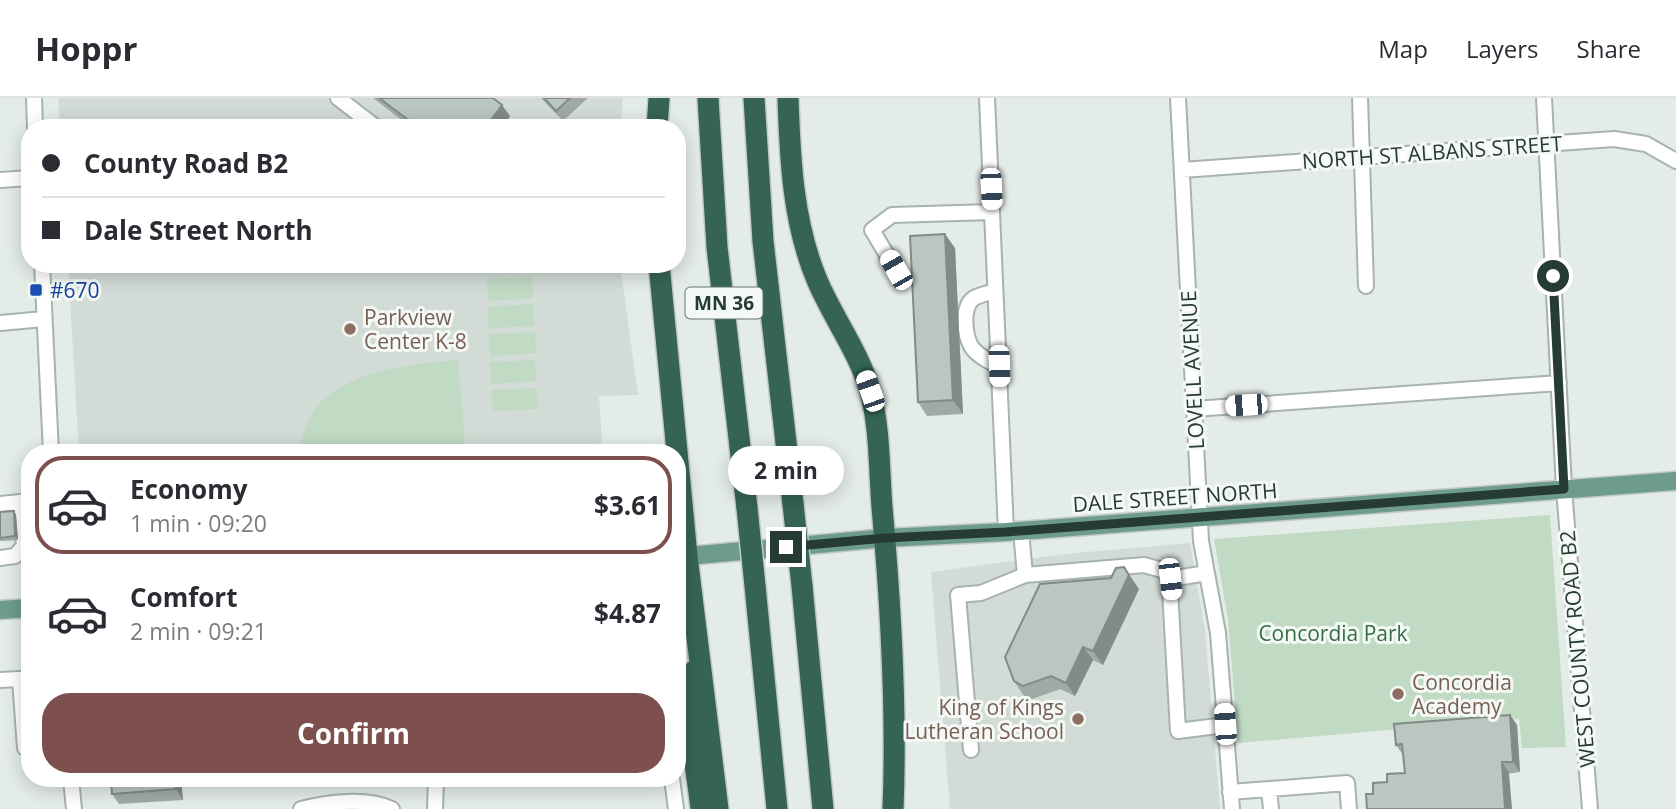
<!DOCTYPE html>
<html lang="en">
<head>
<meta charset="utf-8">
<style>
	:root { --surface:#fff; --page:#f2f2f3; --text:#2b2b33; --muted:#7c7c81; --line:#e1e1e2; --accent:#7d4f4d }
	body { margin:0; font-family:"Open Sans",sans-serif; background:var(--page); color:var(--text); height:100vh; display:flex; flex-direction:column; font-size:26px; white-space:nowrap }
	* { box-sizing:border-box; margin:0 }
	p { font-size:23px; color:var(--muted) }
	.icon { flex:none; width:38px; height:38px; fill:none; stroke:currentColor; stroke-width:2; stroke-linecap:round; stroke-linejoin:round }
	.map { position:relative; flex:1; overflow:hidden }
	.drawer { position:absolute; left:21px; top:346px; width:665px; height:343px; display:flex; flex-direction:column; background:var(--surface); border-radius:28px; box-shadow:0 4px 18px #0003 }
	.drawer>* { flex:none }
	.hud { position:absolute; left:21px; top:21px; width:665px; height:154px; border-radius:28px; box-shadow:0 4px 18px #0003; display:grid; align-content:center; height:154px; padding:0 21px; background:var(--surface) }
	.end { position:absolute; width:32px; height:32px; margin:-16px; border:9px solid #263b33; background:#fff; box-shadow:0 0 0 4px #fff }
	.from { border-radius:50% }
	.bubble { position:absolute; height:49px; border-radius:24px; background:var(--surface); box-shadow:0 4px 18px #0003; font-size:23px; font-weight:700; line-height:49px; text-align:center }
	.car { position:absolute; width:21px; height:42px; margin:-21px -10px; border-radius:9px; box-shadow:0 0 5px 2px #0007; background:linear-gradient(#fff 24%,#345 0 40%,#fff 0 76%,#345 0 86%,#fff 0) }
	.hud b { display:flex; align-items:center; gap:24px; height:66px; font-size:26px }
	.hud b+b { border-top:2px solid var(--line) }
	.hud i { width:18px; height:18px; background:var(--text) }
	ul { padding:12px 0 0; list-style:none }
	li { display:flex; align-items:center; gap:21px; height:98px; margin:0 14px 10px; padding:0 7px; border:4px solid transparent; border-radius:28px }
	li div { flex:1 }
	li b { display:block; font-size:26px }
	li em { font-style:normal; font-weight:700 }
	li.on { border-color:var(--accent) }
	li>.icon { width:63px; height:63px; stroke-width:1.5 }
	.action { display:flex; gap:14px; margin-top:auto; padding:14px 21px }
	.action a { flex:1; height:80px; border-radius:28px; background:var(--accent); color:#fff; font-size:28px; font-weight:700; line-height:80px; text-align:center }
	header { display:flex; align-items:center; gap:42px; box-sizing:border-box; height:98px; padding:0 35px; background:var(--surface); border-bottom:2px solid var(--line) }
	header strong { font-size:33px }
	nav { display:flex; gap:38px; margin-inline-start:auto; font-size:24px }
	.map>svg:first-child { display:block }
</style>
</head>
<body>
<header>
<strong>Hoppr</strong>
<nav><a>Map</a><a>Layers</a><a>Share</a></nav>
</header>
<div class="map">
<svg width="1676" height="711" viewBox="0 0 1676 711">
	<rect width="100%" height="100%" fill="#e4ece7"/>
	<path fill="#d2dbd6" d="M58 0H623L620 30H60Z
		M68 166H620L638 297 599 298 602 345 521 355H79Z
		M1190 445 1205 532 1220 711H950L931 474 1065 456Z"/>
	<path fill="#c0dac4" d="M487 166H532V172L487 175Z
		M532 179 533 200 488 203 487 181Z
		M533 206 534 228 489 230 487 209Z
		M535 234 536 255 490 258 489 236Z
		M458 262 466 355H297C302 343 306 325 313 314 340 273 413 266 458 262Z
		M535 262 536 283 491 286 490 264Z
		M537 290 538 311 493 313 491 292Z
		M1550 417 1566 649 1522 650 1519 621 1238 645 1228 521 1214 441Z"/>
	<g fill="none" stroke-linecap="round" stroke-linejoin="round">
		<g stroke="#a7b3ad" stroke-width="18">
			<path id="minor" d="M34 0 35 30
				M338 0 377 30
				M987 0 1006 434
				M1178 0 1201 443 1218 535 1232 711
				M1360 0 1366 188
				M1544 0 1564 391 1590 711
				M1182 72 1614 41 1646 46 1676 63
				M0 82 30 80
				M42 166 51 355
				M896 172 872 132 892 117 992 114
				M995 193C989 195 979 197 974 200 961 209 965 237 971 248 977 258 989 263 998 268
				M0 225 44 221
				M1194 311 1559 285
				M0 406 30 403
				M20 406 24 448
				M1021 433 1025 477
				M0 460 15 458 24 448 30 447
				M1170 481 1207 475
				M0 582 20 581 25 650H30
				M971 652 958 497 981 495 1025 477 1144 467 1169 474 1178 633 1225 627
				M71 681 74 711
				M672 681 676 711
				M1269 691 1271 711
				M1230 694 1347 685 1349 711
				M301 711C327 704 367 699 392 711
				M435 711 436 681"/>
		</g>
		<g stroke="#c2c8c6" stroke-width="21">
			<path id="major" d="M677 459 885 440 1006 434 1676 383
				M0 512 30 510"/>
		</g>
		<g stroke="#c2c8c6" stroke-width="24">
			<path id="highway" d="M708 0 717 149 747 410
				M754 0 763 143 793 406
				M788 0C790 62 793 125 817 182 833 220 859 254 870 293 880 329 879 371 882 409 891 509 897 611 893 711
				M657 30 659 0
				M659 166 687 458 718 711
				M755 488 777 711
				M802 488 823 711
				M694 573C685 618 696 666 701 711"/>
		</g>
		<use href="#minor" stroke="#fff" stroke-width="14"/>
		<use href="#major" stroke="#6e9c8b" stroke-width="18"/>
		<use href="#highway" stroke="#356455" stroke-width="21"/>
		<g stroke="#c2c8c6" stroke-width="24" stroke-linecap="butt">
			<path id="highway-bridge" d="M793 406 802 488
				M747 410 755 488"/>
		</g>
		<use href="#highway-bridge" stroke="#356455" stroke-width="21"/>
	</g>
	<path fill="#a0aaa5" d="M373 0H493L510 18 501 30H412Z
		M541 0H588L563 23Z
		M955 150 963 316 927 318 918 304Z
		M14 413 16 417 18 442 0 443V414Z
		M1139 491 1103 567 1093 562 1075 598 1060 591 1032 601 1023 597 1014 583Z
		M1510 617 1517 627 1520 674 1373 696 1387 684 1405 675 1403 657 1396 647Z
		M181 681 183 702 119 706 112 696Z"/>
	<path fill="#828b86" d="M502 7 510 18 501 30H485Z
		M945 136 955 150 963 316 953 302Z
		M14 413 16 417 18 442 15 438Z
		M1124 469 1139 491 1103 567 1093 553Z
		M1083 549 1093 562 1075 598 1066 585Z
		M1510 617 1517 627 1520 674 1513 664Z
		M1502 664 1509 675 1512 711H1505Z
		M175 681H181L183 702 176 691Z"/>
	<path fill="#bac6c0" stroke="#828b86" stroke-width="2" d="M379 0H493L502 7 485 30H419Z
		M544 0H570L556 13Z
		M945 136 953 302 918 304 910 138Z
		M14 413 15 438 0 440V414Z
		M1124 469 1129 477 1093 553 1083 549 1066 585 1051 578 1023 588 1014 583 1005 559 1040 486 1111 480 1116 470Z
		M1510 617 1513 664H1502L1505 711H1367L1366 696H1373V685L1387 684V676L1405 675 1402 646 1396 647 1394 626Z
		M111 681H175L176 691 112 696Z"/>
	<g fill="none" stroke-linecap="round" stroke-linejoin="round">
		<path stroke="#263b33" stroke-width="9" d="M786 449 885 440 1006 434 1564 391 1553 178"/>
	</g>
	<rect fill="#1a4fb4" stroke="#f4f9f6" stroke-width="2.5" x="29" y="185" width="14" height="14" rx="3.5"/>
	<g fill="#8d6e63" stroke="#f4f9f6" stroke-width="2.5">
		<circle cx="350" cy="231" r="7"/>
		<circle cx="1398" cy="596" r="7"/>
		<circle cx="1078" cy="621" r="7"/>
	</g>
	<g text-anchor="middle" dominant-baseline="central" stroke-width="6" stroke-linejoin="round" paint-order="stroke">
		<rect fill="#f4f9f6" stroke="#64746e" stroke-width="2" x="685.5" y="189.5" width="77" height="31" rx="5"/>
		<g font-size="19" font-weight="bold" fill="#263b33">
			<text x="724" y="205">MN 36</text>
		</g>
		<g font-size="21" fill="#263b33" stroke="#f4f9f6">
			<text transform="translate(1432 54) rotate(-4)">NORTH ST ALBANS STREET</text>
			<text transform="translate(1192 272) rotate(-93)">LOVELL AVENUE</text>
			<text transform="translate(1175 399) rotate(-4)">DALE STREET NORTH</text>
			<text transform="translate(1577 551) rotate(-95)">WEST COUNTY ROAD B2</text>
		</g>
		<g font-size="21" fill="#164399" stroke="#f4f9f6" text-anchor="start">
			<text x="50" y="192">#670</text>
		</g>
		<g font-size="21" fill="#785e54" stroke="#f4f9f6" text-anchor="start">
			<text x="364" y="219">Parkview<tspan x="364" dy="24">Center K-8</tspan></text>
			<text x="1412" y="584">Concordia<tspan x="1412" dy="24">Academy</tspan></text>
			<text x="1064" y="609" text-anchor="end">King of Kings<tspan x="1064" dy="24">Lutheran School</tspan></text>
		</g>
		<g font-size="21" fill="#346d44" stroke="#f4f9f6">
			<text x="1333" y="535">Concordia Park</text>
		</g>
	</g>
</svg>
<i class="end from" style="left:1553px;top:178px"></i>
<i class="end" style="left:786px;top:449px"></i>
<div class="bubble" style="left:728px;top:348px;width:116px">2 min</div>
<i class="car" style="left:991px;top:91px;rotate:177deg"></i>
<i class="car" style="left:896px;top:172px;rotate:330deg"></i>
<i class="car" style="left:999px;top:268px;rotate:178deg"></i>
<i class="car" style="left:870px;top:293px;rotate:341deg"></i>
<i class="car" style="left:1246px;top:307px;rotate:266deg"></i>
<i class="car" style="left:1170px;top:481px;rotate:174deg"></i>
<i class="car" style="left:1225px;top:626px;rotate:356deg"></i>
<div class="hud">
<b><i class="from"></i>County Road B2</b>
<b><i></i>Dale Street North</b>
</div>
<section class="drawer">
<ul>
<li class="on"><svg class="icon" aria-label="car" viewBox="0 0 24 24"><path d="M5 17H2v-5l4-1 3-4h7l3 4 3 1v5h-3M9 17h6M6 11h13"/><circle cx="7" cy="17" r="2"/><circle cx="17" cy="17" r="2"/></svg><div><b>Economy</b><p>1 min · 09:20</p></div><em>$3.61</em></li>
<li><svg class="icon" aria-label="car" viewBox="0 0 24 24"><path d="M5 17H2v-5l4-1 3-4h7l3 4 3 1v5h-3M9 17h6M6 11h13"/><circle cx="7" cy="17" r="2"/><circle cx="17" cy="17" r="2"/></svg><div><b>Comfort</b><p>2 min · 09:21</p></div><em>$4.87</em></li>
</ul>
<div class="action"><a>Confirm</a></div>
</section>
</div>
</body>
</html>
